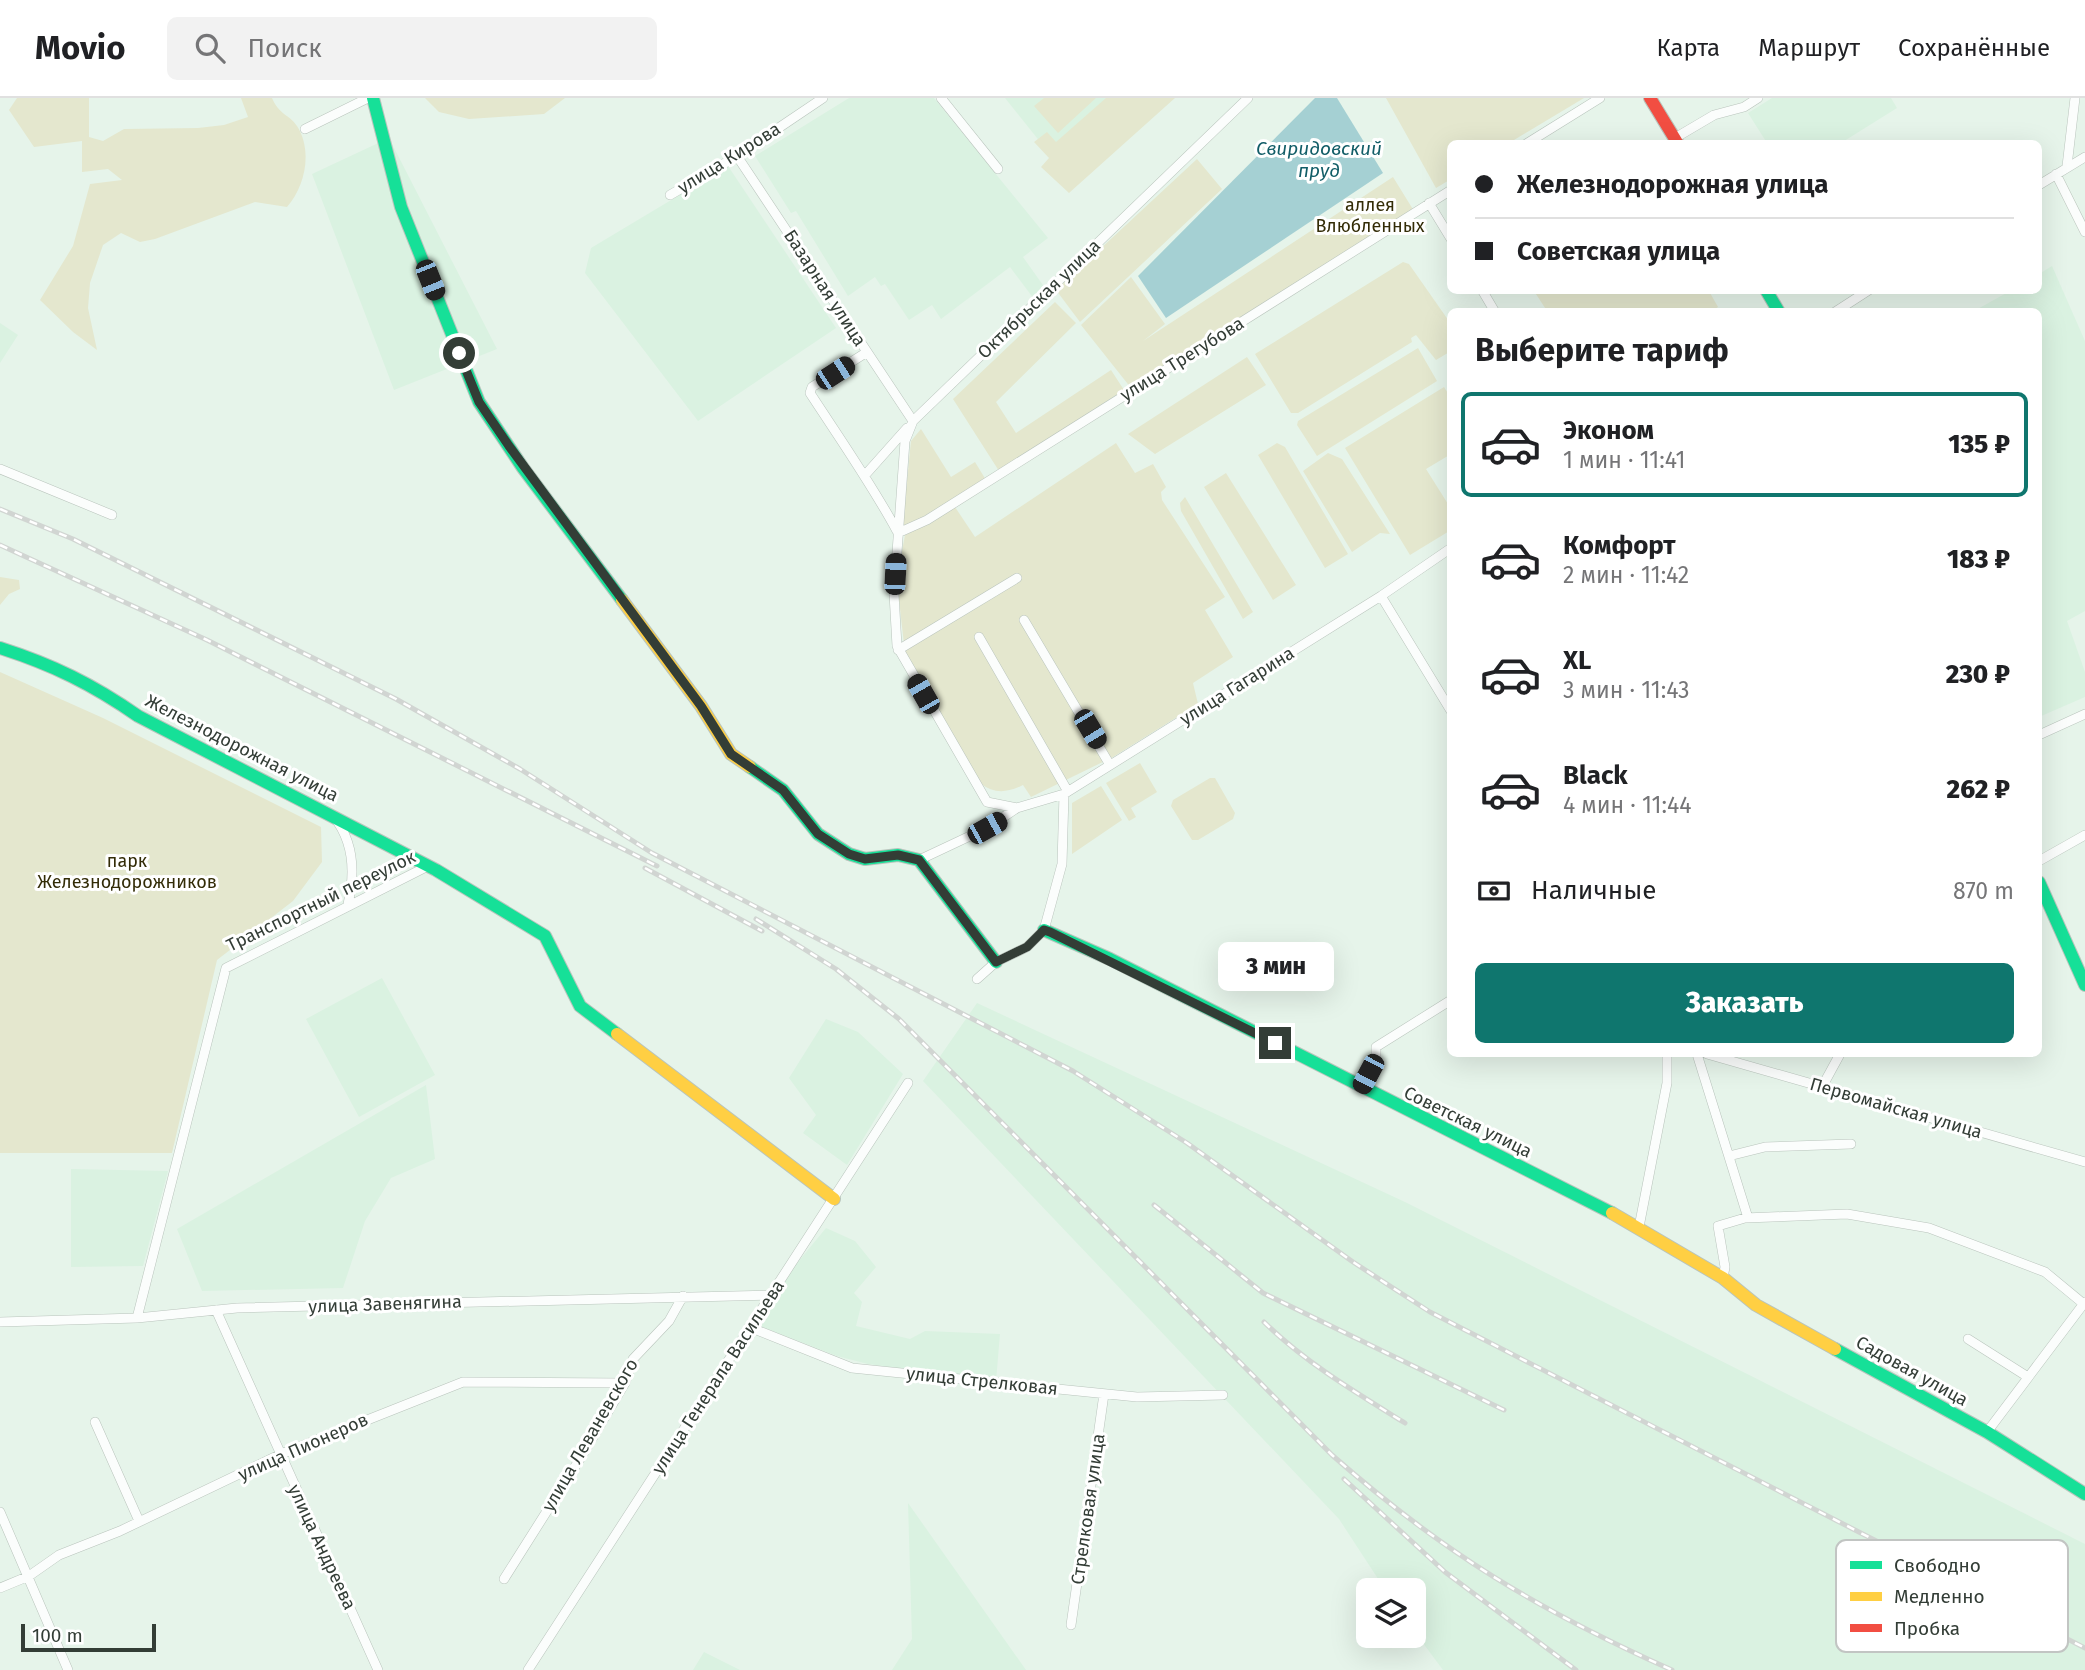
<!DOCTYPE html>
<html lang="ru">
<head>
<meta charset="utf-8">
<style>
	:root { --surface:#fff; --page:#f2f2f2; --text:#202124; --muted:#757577; --line:#e0e0e0; --accent:#0f766e }
	body { margin:0; font-family:"Fira Sans",sans-serif; background:var(--page); color:var(--text); height:100vh; display:flex; flex-direction:column; font-size:26px; white-space:nowrap }
	* { box-sizing:border-box; margin:0 }
	p { font-size:23px; color:var(--muted) }
	.icon { flex:none; width:38px; height:38px; fill:none; stroke:currentColor; stroke-width:2; stroke-linecap:round; stroke-linejoin:round }
	.map { position:relative; flex:1; overflow:hidden }
	.details { position:absolute; left:1447px; top:210px; width:595px; height:749px; display:flex; flex-direction:column; background:var(--surface); border-radius:10px; box-shadow:0 7px 28px #0002 }
	.details>* { flex:none }
	.hud { position:absolute; left:1447px; top:42px; width:595px; height:154px; border-radius:10px; box-shadow:0 7px 28px #0002; display:grid; align-content:center; height:154px; padding:0 28px; background:var(--surface) }
	.buttons { position:absolute; left:1356px; top:1480px; display:grid; gap:14px }
	.buttons a { display:grid; place-items:center; width:70px; height:70px; border-radius:10px; background:var(--surface); box-shadow:0 7px 28px #0002; font-size:35px }
	.scale { position:absolute; left:21px; bottom:18px; width:135px; box-sizing:border-box; padding-left:7px; border:4px solid #333d36; border-top:0; font-size:19px; line-height:24px; white-space:nowrap; color:#333d36; -webkit-text-stroke:5px #fff; paint-order:stroke }
	.end { position:absolute; width:32px; height:32px; margin:-16px; border:9px solid #333d36; background:#fff; box-shadow:0 0 0 4px #fff }
	.from { border-radius:50% }
	.bubble { position:absolute; height:49px; border-radius:10px; background:var(--surface); box-shadow:0 7px 28px #0002; font-size:23px; font-weight:800; line-height:49px; text-align:center }
	.car { position:absolute; width:21px; height:42px; margin:-21px -10px; border-radius:9px; box-shadow:0 0 5px 2px #0007; background:linear-gradient(#222 24%,#8ab4d8 0 40%,#222 0 76%,#8ab4d8 0 86%,#222 0) }
	.hud b { display:flex; align-items:center; gap:24px; height:66px; font-size:26px }
	.hud b+b { border-top:2px solid var(--line) }
	.hud i { width:18px; height:18px; background:var(--text) }
	ul { padding:0; list-style:none }
	li { display:flex; align-items:center; gap:21px; height:105px; margin:0 14px 10px; padding:0 14px; border:4px solid transparent; border-radius:10px }
	li div { flex:1 }
	li b { display:block; font-size:26px }
	li em { font-style:normal; font-weight:800 }
	li.selected { border-color:var(--accent) }
	li>.icon { width:63px; height:63px; stroke-width:1.5 }
	h2 { padding:0 28px; font-size:32px; line-height:84px }
	.pay { display:flex; align-items:center; gap:18px; height:77px; padding:0 28px; font-size:26px }
	.pay p { margin-inline-start:auto }
	.primary-button { display:flex; gap:14px; margin-top:auto; padding:14px 28px }
	.primary-button a { flex:1; height:80px; border-radius:10px; background:var(--accent); color:#fff; font-size:28px; font-weight:800; line-height:80px; text-align:center }
	header { display:flex; align-items:center; gap:42px; box-sizing:border-box; height:98px; padding:0 35px; background:var(--surface); border-bottom:2px solid var(--line) }
	header strong { font-size:33px }
	nav { display:flex; gap:38px; margin-inline-start:auto; font-size:24px }
	.search { width:490px; height:63px; background:var(--page); display:flex; align-items:center; gap:18px; box-sizing:border-box; padding:0 24px; border-radius:10px; color:var(--muted); font-size:26px }
	.map>svg:first-child { display:block }
</style>
</head>
<body>
<header>
<strong>Movio</strong>
<div class="search"><svg class="icon" aria-label="search" viewBox="0 0 24 24"><circle cx="10" cy="10" r="6"/><path d="M15 15l6 6"/></svg>Поиск</div>
<nav><a>Карта</a><a>Маршрут</a><a>Сохранённые</a></nav>
</header>
<div class="map">
<svg width="2085" height="1572" viewBox="0 0 2085 1572">
	<rect width="100%" height="100%" fill="#e6f4ea"/>
	<path fill="#daf2e1" d="M849 0H934L1048 140 1023 159 1045 190 1034 201 1010 169 941 221 932 207 909 222 885 186 881 188 875 179 848 198 796 113 791 115 755 58Z
		M1005 0H1113L1049 55Z
		M1772 0H1891L1897 10 1841 45H1767L1748 15Z
		M389 40 497 251 394 292 312 76Z
		M728 68 836 230 698 323 585 175 591 150Z
		M2052 168 2085 243V513L2067 523 2085 574V599L2039 619V214L1974 213 2010 193 2039 192V176Z
		M0 225 18 237 0 265Z
		M382 880 435 977 359 1019 306 921Z
		M977 905 1405 1104 2085 1446V1572H1443L1414 1533V1493H1386L1339 1421 923 983Z
		M826 921 858 934 903 976 847 1067 803 1035 816 1017 789 980Z
		M426 987 435 1061 391 1080 365 1123 343 1190 202 1193 177 1131Z
		M71 1071 168 1073 143 1168 71 1169Z
		M826 1130 855 1143 876 1169 854 1195 862 1204 856 1228 910 1241 925 1233 1000 1236 996 1283 868 1266 837 1258 754 1226 784 1181Z
		M908 1405 1026 1572H892L912 1541Z
		M704 1554 740 1572H693Z"/>
	<path fill="#e4e7ce" d="M17 0H89V39L103 43 124 31 198 30 224 27 248 19 241 0H272C280 18 289 16 297 28 313 53 305 89 287 109L255 104 155 141 140 144 121 135 103 147 90 185 88 210 97 252 73 234 40 202 73 148 90 86 122 82 108 71 82 74V43L34 49 9 12Z
		M425 0H565L544 16 469 21 439 14Z
		M1044 0H1096L1058 35 1034 8Z
		M1106 0H1175L1069 95 1041 69 1049 60 1034 44 1047 34 1056 44Z
		M1386 0H1584L1509 45 1451 46V81L1436 90Z
		M1197 61 1222 91 1080 224 1056 192Z
		M1393 79 1414 113 1131 290 1081 227 1131 179 1165 226 1143 243Z
		M1403 164 1409 166 1451 226V253L1436 262 1416 237 1411 240 1412 244 1298 315H1291L1255 256Z
		M1534 193H1709L1718 209 1711 214 1547 213Z
		M1055 204 1076 225 996 304 1016 335 1111 272 1124 292 999 373 953 301Z
		M1418 250 1437 283 1317 358 1297 327 1298 323Z
		M1247 259 1266 287 1155 356 1128 336Z
		M1444 289 1451 300V356L1426 371 1448 406 1451 405V432L1410 457 1345 350Z
		M921 331 951 379 975 364 986 382 902 432 911 343Z
		M1116 345 1135 375 1153 366 1166 389 1161 394 1162 402 1225 499 1205 512 1233 559 1193 585 1198 606 1113 659 1031 699 1023 687C1007 695 994 696 980 685L905 555 899 502 900 464 905 437 955 409 975 439Z
		M1277 345 1285 349 1348 456 1325 470 1258 357Z
		M1328 355 1342 361 1390 436 1380 435 1352 454 1303 373Z
		M1226 375 1296 487 1273 502 1204 389Z
		M1185 399 1253 514 1243 521 1181 413 1180 405Z
		M0 479 19 482 20 491 9 496 0 507Z
		M0 574 103 620 321 729 322 764 293 803 217 862 172 1055H0Z
		M1140 665 1157 694 1131 710 1136 719 1129 723 1106 685Z
		M1210 680H1215L1235 715 1233 721 1198 742H1192L1171 708 1173 702Z
		M1101 688 1122 722 1072 756V705Z"/>
	<path fill="#a5d0d3" d="M1315 0H1337L1383 75 1166 220 1138 178Z"/>
	<g fill="none" stroke-linecap="round" stroke-linejoin="round">
		<g stroke="#b9c4bc" stroke-width="10">
			<path id="street" d="M941 0 998 71
				M305 31 368 0
				M1675 40 1714 17 1744 9 1758 0
				M1526 46 1600 0
				M737 58 913 323
				M2067 68 2075 0
				M2056 76 2085 134
				M2039 87 2085 59
				M670 97 737 58 823 0
				M1429 105 1451 141
				M1482 192 1495 214
				M1835 214 1869 192
				M867 254 812 289 810 295C840 341 871 385 897 433
				M0 371 112 417
				M866 376 907 330
				M898 435 927 422 1451 92
				M1381 498 1451 613
				M1024 522 1110 667
				M979 539 1067 692
				M898 552 1017 480
				M2039 637 2085 616
				M1017 710 987 704 897 548 894 496 905 343 913 323 1248 0
				M334 719C354 744 355 776 348 806
				M919 762 987 730 1017 710 1064 696 1381 498 1451 450
				M2039 763 2085 737
				M977 881 996 864 1027 849 1044 832 1062 766 1064 696
				M1697 956 1748 1120
				M1707 956 2085 1064
				M1822 989 1840 956
				M1360 990 1376 962V949L1451 902
				M1729 1058 1765 1049 1851 1046
				M1639 1129 1667 985V956
				M1723 1180 1725 1169 1718 1128 1745 1120 1847 1116 1929 1130 2045 1174 2085 1207
				M216 1212 378 1572
				M137 1220 226 870 428 768
				M0 1224 137 1220 237 1210 770 1197
				M749 1229 852 1270 1137 1299 1223 1297
				M1968 1241 2028 1279
				M95 1324 139 1423
				M1987 1334 2085 1204
				M0 1414 68 1572
				M504 1481 583 1356 625 1285 633 1261 669 1223 683 1198
				M0 1490 29 1478 59 1457 120 1433 279 1357 463 1284 625 1285
				M1071 1527 1104 1296
				M528 1572 908 985"/>
		</g>
		<g stroke="#b9c4bc" stroke-width="14">
			<path id="fast" d="M373 0 401 109 479 304 523 370 622 502
				M1766 192 1779 214
				M0 550C53 567 92 586 138 618L436 772 545 838 580 908 617 936
				M750 669 783 692 818 736 849 756 865 761 898 757 919 762 996 864
				M2039 784 2085 887
				M1044 832 1110 861 1612 1115
				M1835 1251 1987 1334 2085 1396"/>
		</g>
		<g stroke="#b9c4bc" stroke-width="14">
			<path id="slow" d="M622 502 701 608 731 656 750 669
				M617 936 834 1101
				M1612 1115 1723 1180 1756 1207 1835 1251"/>
		</g>
		<g stroke="#b9c4bc" stroke-width="14">
			<path id="jam" d="M1650 0 1678 46"/>
		</g>
		<use href="#street" stroke="#fbfdfc" stroke-width="9"/>
		<use href="#fast" stroke="#16e098" stroke-width="12"/>
		<use href="#slow" stroke="#ffcf43" stroke-width="12"/>
		<use href="#jam" stroke="#f24e42" stroke-width="12"/>
		<g stroke="#d1d5d2" stroke-width="5">
			<path id="rail" d="M0 411 73 441 396 601 520 671 652 755 1073 973 1187 1045 1353 1164 1430 1214 2085 1550
				M0 447 207 542 657 768
				M645 770 762 833
				M756 821 836 871 899 921 1332 1357C1442 1454 1538 1512 1672 1572
				M1154 1107 1263 1195 1504 1312
				M1264 1224C1306 1265 1355 1294 1405 1325
				M1344 1381 1445 1474 1576 1572"/>
		</g>
		<use href="#rail" stroke="#fff" stroke-width="2.5" stroke-dasharray="8" stroke-linecap="butt"/>
	</g>
	<g fill="none" stroke-linecap="round" stroke-linejoin="round">
		<path stroke="#333d36" stroke-width="9" d="M459 255 479 304 509 348 701 608 731 656 783 692 818 736 849 756 865 761 898 757 919 762 996 864 1027 849 1044 832 1050 834 1275 945"/>
	</g>
	<g text-anchor="middle" dominant-baseline="central" stroke-width="6" stroke-linejoin="round" paint-order="stroke">
		<g font-size="18" fill="#333d36" stroke="#fff">
			<text transform="translate(729 60) rotate(-32)">улица Кирова</text>
			<text transform="translate(825 190) rotate(57)">Базарная улица</text>
			<text transform="translate(1039 201) rotate(-44)">Октябрьская улица</text>
			<text transform="translate(1182 261) rotate(-32)">улица Трегубова</text>
			<text transform="translate(1237 588) rotate(-32)">улица Гагарина</text>
			<text transform="translate(242 650) rotate(27)">Железнодорожная улица</text>
			<text transform="translate(321 803) rotate(-26)">Транспортный переулок</text>
			<text transform="translate(1896 1010) rotate(16)">Первомайская улица</text>
			<text transform="translate(1468 1024) rotate(26)">Советская улица</text>
			<text transform="translate(385 1206) rotate(-2)">улица Завенягина</text>
			<text transform="translate(1912 1273) rotate(29)">Садовая улица</text>
			<text transform="translate(718 1279) rotate(-57)">улица Генерала Васильева</text>
			<text transform="translate(982 1283) rotate(6)">улица Стрелковая</text>
			<text transform="translate(590 1337) rotate(-60)">улица Леваневского</text>
			<text transform="translate(303 1349) rotate(-24)">улица Пионеров</text>
			<text transform="translate(1088 1411) rotate(-82)">Стрелковая улица</text>
			<text transform="translate(322 1449) rotate(65)">улица Андреева</text>
		</g>
		<g font-size="18" fill="#332c07" stroke="#fff">
			<text x="1370" y="107">аллея<tspan x="1370" dy="21">Влюбленных</tspan></text>
			<text x="127" y="763">парк<tspan x="127" dy="21">Железнодорожников</tspan></text>
		</g>
		<g font-size="19" font-style="italic" fill="#115d67" stroke="#fff">
			<text x="1319" y="50">Свиридовский<tspan x="1319" dy="22">пруд</tspan></text>
		</g>
	</g>
	<rect x="1836" y="1442" width="232" height="112" rx="10" fill="#fff" stroke="#c2c5c3" stroke-width="2"/>
	<rect x="1850" y="1463" width="32" height="8" fill="#16e098"/>
	<rect x="1850" y="1494" width="32" height="9" fill="#ffcf43"/>
	<rect x="1850" y="1526" width="32" height="8" fill="#f24e42"/>
	<g font-size="19" fill="#333d36">
		<text x="1894" y="1474">Свободно</text>
		<text x="1894" y="1505">Медленно</text>
		<text x="1894" y="1537">Пробка</text>
	</g>
</svg>
<div class="buttons">
<a><svg class="icon" aria-label="layers" viewBox="0 0 24 24"><path d="M12 4l9 5-9 5-9-5zM3 14l9 5 9-5"/></svg></a>
</div>
<div class="scale">100 m</div>
<i class="end from" style="left:459px;top:255px"></i>
<i class="end" style="left:1275px;top:945px"></i>
<div class="bubble" style="left:1218px;top:844px;width:116px">3 мин</div>
<i class="car" style="left:430px;top:182px;rotate:158deg"></i>
<i class="car" style="left:835px;top:275px;rotate:57deg"></i>
<i class="car" style="left:895px;top:476px;rotate:3deg"></i>
<i class="car" style="left:923px;top:596px;rotate:330deg"></i>
<i class="car" style="left:1090px;top:631px;rotate:149deg"></i>
<i class="car" style="left:987px;top:730px;rotate:61deg"></i>
<i class="car" style="left:1368px;top:976px;rotate:208deg"></i>
<div class="hud">
<b><i class="from"></i>Железнодорожная улица</b>
<b><i></i>Советская улица</b>
</div>
<section class="details">
<h2>Выберите тариф</h2>
<ul>
<li class="selected"><svg class="icon" aria-label="car" viewBox="0 0 24 24"><path d="M5 17H2v-5l4-1 3-4h7l3 4 3 1v5h-3M9 17h6M6 11h13"/><circle cx="7" cy="17" r="2"/><circle cx="17" cy="17" r="2"/></svg><div><b>Эконом</b><p>1 мин · 11:41</p></div><em>135 ₽</em></li>
<li><svg class="icon" aria-label="car" viewBox="0 0 24 24"><path d="M5 17H2v-5l4-1 3-4h7l3 4 3 1v5h-3M9 17h6M6 11h13"/><circle cx="7" cy="17" r="2"/><circle cx="17" cy="17" r="2"/></svg><div><b>Комфорт</b><p>2 мин · 11:42</p></div><em>183 ₽</em></li>
<li><svg class="icon" aria-label="car" viewBox="0 0 24 24"><path d="M5 17H2v-5l4-1 3-4h7l3 4 3 1v5h-3M9 17h6M6 11h13"/><circle cx="7" cy="17" r="2"/><circle cx="17" cy="17" r="2"/></svg><div><b>XL</b><p>3 мин · 11:43</p></div><em>230 ₽</em></li>
<li><svg class="icon" aria-label="car" viewBox="0 0 24 24"><path d="M5 17H2v-5l4-1 3-4h7l3 4 3 1v5h-3M9 17h6M6 11h13"/><circle cx="7" cy="17" r="2"/><circle cx="17" cy="17" r="2"/></svg><div><b>Black</b><p>4 мин · 11:44</p></div><em>262 ₽</em></li>
</ul>
<div class="pay"><svg class="icon" aria-label="cash" viewBox="0 0 24 24"><path d="M3 7h18v10H3z"/><circle cx="12" cy="12" r="2"/></svg>Наличные<p>870 m</p></div>
<div class="primary-button"><a>Заказать</a></div>
</section>
</div>
</body>
</html>
